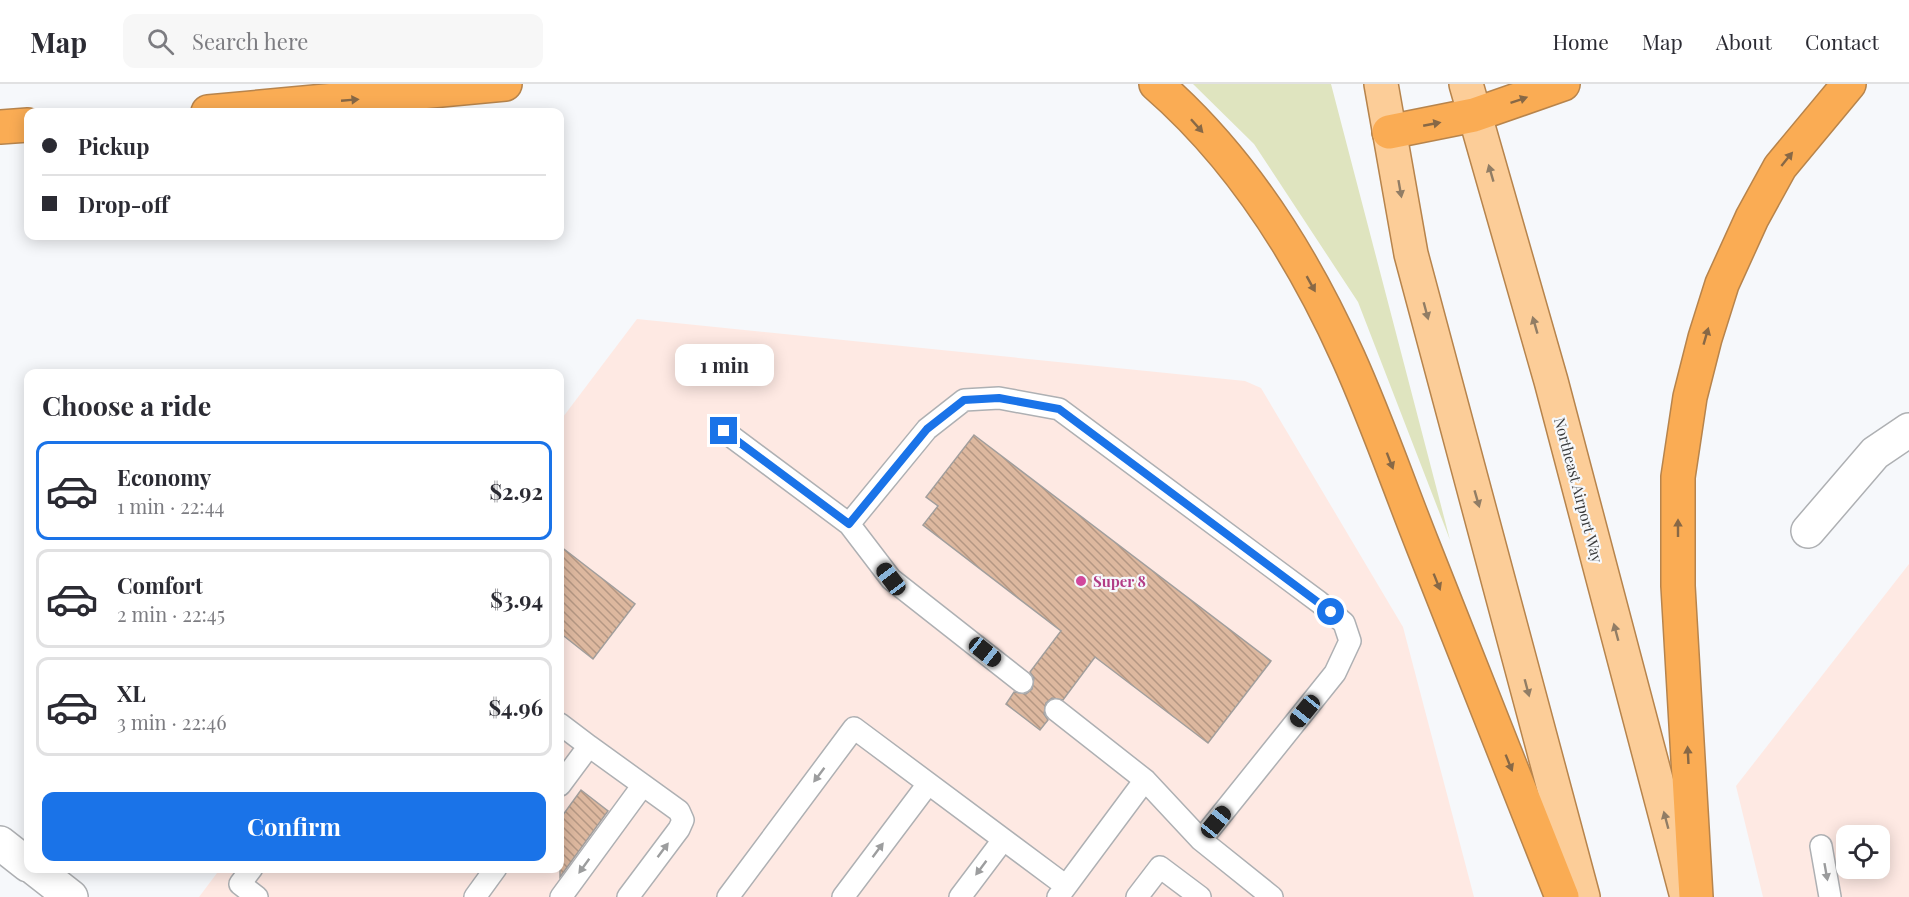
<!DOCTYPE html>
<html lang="en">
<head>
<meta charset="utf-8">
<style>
	:root { --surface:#fff; --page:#f7f7f7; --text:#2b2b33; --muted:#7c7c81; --line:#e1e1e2; --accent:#1a73e8 }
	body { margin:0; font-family:"Playfair Display",serif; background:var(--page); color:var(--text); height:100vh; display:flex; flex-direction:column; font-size:22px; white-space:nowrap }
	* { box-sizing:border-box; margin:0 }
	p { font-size:20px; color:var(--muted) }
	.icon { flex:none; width:33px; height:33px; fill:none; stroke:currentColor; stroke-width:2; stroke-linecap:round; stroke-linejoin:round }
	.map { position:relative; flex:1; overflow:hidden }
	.sheet { position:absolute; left:24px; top:285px; width:540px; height:504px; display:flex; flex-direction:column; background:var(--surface); border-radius:12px; box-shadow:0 3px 15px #0003 }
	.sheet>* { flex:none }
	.top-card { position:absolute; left:24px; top:24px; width:540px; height:132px; border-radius:12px; box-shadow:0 3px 15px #0003; display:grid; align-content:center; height:132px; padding:0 18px; background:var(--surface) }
	.tools { position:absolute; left:1836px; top:741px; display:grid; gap:12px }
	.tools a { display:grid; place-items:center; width:54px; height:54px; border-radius:12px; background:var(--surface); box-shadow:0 3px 15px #0003; font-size:30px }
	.end { position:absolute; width:27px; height:27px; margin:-14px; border:8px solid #1a73e8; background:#fff; box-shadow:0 0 0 3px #fff }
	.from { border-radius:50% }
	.bubble { position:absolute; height:42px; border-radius:12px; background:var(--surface); box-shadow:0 3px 15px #0003; font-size:20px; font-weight:700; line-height:42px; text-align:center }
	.car { position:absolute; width:18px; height:36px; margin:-18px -9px; border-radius:8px; box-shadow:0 0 4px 2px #0007; background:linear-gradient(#222 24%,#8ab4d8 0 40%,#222 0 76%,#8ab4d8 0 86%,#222 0) }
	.top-card b { display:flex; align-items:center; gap:21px; height:57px; font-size:22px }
	.top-card b+b { border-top:2px solid var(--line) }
	.top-card i { width:15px; height:15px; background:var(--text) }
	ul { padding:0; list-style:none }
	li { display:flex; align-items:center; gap:18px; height:99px; margin:0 12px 9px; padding:0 6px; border:3px solid var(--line); border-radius:12px }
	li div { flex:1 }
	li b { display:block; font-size:22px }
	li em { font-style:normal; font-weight:700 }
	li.on { border-color:var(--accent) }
	li>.icon { width:54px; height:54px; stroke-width:1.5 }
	h2 { padding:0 18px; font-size:27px; line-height:72px }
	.button { display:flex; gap:12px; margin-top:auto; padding:12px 18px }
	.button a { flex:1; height:69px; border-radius:12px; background:var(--accent); color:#fff; font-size:24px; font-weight:700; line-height:69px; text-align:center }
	header { display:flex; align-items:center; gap:36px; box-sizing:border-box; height:84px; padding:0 30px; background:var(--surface); border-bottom:2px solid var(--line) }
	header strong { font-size:28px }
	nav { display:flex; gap:33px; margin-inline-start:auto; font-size:21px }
	.search { width:420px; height:54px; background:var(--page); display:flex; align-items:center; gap:15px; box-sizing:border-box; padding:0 21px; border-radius:12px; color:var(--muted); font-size:22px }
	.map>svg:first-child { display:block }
</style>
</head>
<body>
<header>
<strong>Map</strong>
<div class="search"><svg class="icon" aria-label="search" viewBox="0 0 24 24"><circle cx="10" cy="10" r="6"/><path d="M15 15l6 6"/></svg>Search here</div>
<nav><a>Home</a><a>Map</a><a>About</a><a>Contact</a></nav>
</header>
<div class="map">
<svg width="1909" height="813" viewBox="0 0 1909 813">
	<defs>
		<pattern id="building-back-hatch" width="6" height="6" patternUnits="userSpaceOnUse" patternTransform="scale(1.5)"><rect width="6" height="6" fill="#ddb89f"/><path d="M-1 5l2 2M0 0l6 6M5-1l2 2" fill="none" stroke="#b49783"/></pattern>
	</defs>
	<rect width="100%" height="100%" fill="#f6f8fb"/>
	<path fill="#fee9e3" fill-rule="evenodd" d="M637 235 1245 297 1261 304 1403 543 1474 813H199L220 785 560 784V337Z
		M1909 480V813H1763L1736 702ZM1846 752H1880V784H1846Z"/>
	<path fill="#dfe4bf" d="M1193 0H1331L1450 456 1358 218 1254 60Z"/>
	<path fill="url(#building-back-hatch)" stroke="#a19e9c" stroke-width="1.5" d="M974 351 1271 577 1208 659 1095 573 1063 616 1052 614 1046 619 1044 630 1048 636 1040 646 1006 620 1014 608 1026 610 1032 605 1034 594 1030 588 1061 547 923 441 938 422 926 413Z
		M560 462 635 520 593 575 560 549Z
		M581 706 608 727 560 793V735Z"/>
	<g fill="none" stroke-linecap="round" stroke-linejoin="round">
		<g stroke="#aeb0b3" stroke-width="24">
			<path id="lane" d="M724 347 849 440 891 495 1022 598
				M849 440 927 345 964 316 999 314 1059 325 1319 518 1344 539 1350 557 1335 589 1201 756
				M1056 626 1145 696 1201 756 1272 813
				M560 640 589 662
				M560 701 589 662 679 727 683 736 679 745 628 813
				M1821 762 1830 813
				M252 784 240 800 257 813
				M475 813 496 784
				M561 813 643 701
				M728 813 854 644 1066 802
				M843 813 928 700
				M960 813 1003 756
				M1058 813 1145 696
				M1137 813 1160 783 1200 813"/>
		</g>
		<g stroke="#aeb0b3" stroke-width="36">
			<path id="street" d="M1808 447 1875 369 1909 346"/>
		</g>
		<g stroke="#aeb0b3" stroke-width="36">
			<path id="secondary" d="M0 759 28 781
				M34 784 71 813"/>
		</g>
		<g stroke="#b7844c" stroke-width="36">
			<path id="primary" d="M1381 0 1411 170 1583 813
				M1466 0 1551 297 1687 813"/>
		</g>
		<g stroke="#b7844c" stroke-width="36">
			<path id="highway" d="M1156 0C1240 73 1303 173 1348 273 1376 335 1398 399 1423 462 1470 579 1516 696 1562 813
				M208 28 505 0
				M0 43 28 41
				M1389 48 1474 31 1563 0
				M1696 813 1678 502V393L1690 313 1705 254 1722 200 1752 134 1780 83 1849 0"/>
		</g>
		<use href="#lane" stroke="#fff" stroke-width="21"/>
		<use href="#street" stroke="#fff" stroke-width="33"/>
		<use href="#secondary" stroke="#fff" stroke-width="33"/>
		<use href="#primary" stroke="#fccd98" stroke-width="33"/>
		<use href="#highway" stroke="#faac54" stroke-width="33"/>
	</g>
	<defs><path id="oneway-solid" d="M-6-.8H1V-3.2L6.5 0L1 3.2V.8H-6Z" transform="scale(1.5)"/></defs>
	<g fill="#876846">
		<use href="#oneway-solid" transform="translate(350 16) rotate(-5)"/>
		<use href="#oneway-solid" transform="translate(1519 16) rotate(-19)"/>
		<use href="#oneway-solid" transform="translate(1432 40) rotate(-11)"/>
		<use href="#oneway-solid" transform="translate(1197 42) rotate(48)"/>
		<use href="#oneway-solid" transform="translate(1787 75) rotate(-51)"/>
		<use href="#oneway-solid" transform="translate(1311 200) rotate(61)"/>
		<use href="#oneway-solid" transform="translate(1706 252) rotate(-74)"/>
		<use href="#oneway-solid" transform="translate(1390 377) rotate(69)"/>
		<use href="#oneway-solid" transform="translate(1678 444) rotate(-90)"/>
		<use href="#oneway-solid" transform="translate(1437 498) rotate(68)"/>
		<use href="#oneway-solid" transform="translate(1688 671) rotate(-93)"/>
		<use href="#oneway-solid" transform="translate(1509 679) rotate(68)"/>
	</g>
	<g fill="#917d65">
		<use href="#oneway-solid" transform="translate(1491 89) rotate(-106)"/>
		<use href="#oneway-solid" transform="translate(1400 105) rotate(80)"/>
		<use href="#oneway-solid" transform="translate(1426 227) rotate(75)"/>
		<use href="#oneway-solid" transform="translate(1535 241) rotate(-106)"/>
		<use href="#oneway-solid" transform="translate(1477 415) rotate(74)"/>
		<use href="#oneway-solid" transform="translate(1616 548) rotate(-105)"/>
		<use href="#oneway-solid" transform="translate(1527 604) rotate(75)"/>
		<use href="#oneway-solid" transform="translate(1666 736) rotate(-105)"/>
	</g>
	<g fill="#9c9d9e">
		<use href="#oneway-solid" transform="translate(819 691) rotate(127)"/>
		<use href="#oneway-solid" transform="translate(663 766) rotate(-53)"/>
		<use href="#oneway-solid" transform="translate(878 766) rotate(-53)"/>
		<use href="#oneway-solid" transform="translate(584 782) rotate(126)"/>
		<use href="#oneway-solid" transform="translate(981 784) rotate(127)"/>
		<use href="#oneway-solid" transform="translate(1826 788) rotate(80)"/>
	</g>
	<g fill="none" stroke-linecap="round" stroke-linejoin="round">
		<path stroke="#1a73e8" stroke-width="8" d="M724 347 849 440 927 345 964 316 999 314 1059 325 1331 528"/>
	</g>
	<circle fill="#d1479c" stroke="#f6f8fb" stroke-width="2" cx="1081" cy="497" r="6"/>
	<g text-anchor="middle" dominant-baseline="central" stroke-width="4.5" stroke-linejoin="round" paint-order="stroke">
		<g font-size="15" fill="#3a3b3c" stroke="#f6f8fb">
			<text transform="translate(1579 406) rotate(75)">Northeast Airport Way</text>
		</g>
		<g font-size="15" font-weight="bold" fill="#b23c85" stroke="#f6f8fb" text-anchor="start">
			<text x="1093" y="497">Super 8</text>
		</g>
	</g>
</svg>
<div class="tools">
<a><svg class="icon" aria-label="locate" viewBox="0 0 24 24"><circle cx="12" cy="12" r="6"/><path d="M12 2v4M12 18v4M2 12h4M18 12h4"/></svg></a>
</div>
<i class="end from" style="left:1331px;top:528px"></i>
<i class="end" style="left:724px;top:347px"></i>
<div class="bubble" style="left:675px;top:260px;width:99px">1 min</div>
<i class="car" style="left:891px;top:495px;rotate:323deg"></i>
<i class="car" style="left:985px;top:568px;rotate:129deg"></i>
<i class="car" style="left:1305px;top:627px;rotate:219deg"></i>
<i class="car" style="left:1216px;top:738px;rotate:39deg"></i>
<div class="top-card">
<b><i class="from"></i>Pickup</b>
<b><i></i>Drop-off</b>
</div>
<section class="sheet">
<h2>Choose a ride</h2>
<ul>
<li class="on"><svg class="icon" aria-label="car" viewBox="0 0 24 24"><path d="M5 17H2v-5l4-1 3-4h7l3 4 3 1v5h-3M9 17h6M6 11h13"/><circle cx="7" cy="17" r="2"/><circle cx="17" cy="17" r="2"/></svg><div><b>Economy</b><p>1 min · 22:44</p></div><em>$2.92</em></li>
<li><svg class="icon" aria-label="car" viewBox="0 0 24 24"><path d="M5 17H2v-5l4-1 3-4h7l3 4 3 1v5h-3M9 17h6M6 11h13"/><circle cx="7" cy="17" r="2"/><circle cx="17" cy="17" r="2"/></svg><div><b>Comfort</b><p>2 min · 22:45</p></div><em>$3.94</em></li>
<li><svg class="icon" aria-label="car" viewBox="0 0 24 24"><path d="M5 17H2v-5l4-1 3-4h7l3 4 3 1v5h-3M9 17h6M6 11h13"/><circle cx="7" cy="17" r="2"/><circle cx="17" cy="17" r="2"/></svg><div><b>XL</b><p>3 min · 22:46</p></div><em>$4.96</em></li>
</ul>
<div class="button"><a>Confirm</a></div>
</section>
</div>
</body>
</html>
